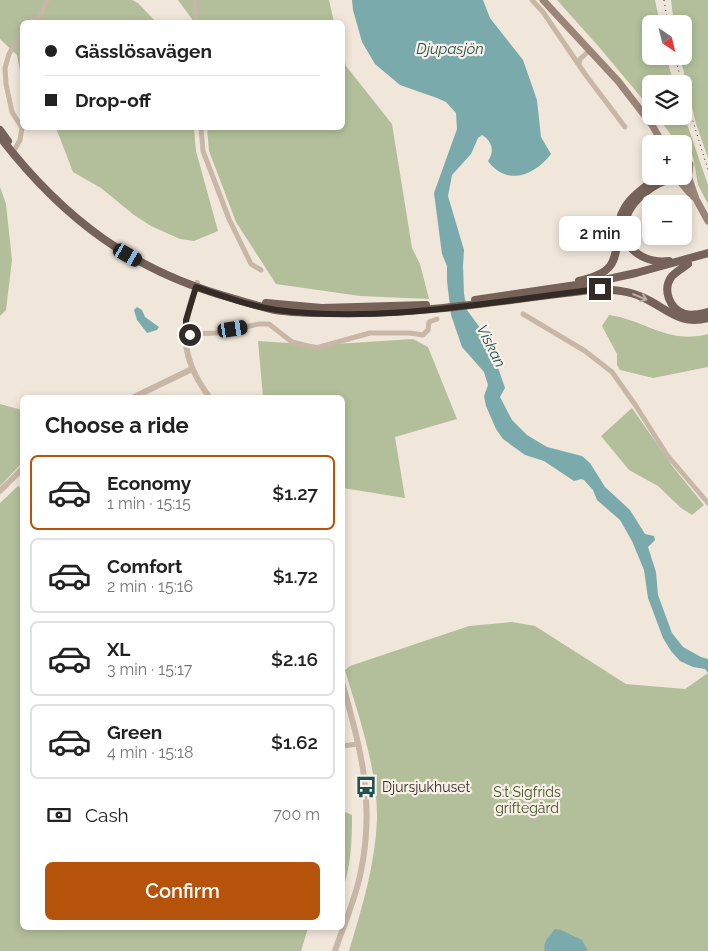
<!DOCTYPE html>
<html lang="en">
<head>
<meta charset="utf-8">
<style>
	:root { --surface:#fff; --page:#f2f2f2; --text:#222; --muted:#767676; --line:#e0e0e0; --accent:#b45309 }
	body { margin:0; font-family:Raleway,sans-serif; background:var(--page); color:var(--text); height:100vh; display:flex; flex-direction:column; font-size:19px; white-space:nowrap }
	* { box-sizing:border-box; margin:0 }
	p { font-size:16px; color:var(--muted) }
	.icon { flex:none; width:28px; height:28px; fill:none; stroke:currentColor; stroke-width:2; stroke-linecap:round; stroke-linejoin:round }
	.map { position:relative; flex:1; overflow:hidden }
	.drawer { position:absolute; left:20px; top:395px; width:325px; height:535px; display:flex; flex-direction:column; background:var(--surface); border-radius:8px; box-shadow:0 2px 8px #0003 }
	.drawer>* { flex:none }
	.banner { position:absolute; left:20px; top:20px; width:325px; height:110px; border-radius:8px; box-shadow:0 2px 8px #0003; display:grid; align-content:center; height:110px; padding:0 25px; background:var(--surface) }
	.needle { width:32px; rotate:145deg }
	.fabs { position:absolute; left:642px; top:15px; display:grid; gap:10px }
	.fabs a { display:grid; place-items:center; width:50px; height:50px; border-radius:8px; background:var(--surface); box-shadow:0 2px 8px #0003; font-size:25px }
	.end { position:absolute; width:22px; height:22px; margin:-11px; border:6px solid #342b27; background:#fff; box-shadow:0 0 0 2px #fff }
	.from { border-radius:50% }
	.bubble { position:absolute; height:35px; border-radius:8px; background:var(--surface); box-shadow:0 2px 8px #0003; font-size:16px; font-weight:600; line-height:35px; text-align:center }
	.car { position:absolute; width:15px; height:30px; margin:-15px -8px; border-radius:6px; box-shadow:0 0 4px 1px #0007; background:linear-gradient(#222 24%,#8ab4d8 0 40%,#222 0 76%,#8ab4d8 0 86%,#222 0) }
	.banner b { display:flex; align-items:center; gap:18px; height:48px; font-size:19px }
	.banner b+b { border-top:1px solid var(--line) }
	.banner i { width:12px; height:12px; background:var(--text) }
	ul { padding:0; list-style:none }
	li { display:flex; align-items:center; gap:15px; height:75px; margin:0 10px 8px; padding:0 15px; border:2px solid var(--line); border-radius:8px }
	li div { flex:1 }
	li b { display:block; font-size:19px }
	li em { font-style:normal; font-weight:600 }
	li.active { border-color:var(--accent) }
	li>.icon { width:45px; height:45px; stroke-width:1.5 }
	h2 { padding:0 25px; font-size:22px; line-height:60px }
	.pay { display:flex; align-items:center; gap:12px; height:55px; padding:0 25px; font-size:19px }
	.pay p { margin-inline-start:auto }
	.action { display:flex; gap:10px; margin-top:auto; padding:10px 25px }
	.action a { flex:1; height:58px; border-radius:8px; background:var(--accent); color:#fff; font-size:20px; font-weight:600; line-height:58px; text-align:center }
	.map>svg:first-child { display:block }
</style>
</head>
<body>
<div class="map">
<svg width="708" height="951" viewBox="0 0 708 951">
	<rect width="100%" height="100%" fill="#f0e6da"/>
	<path fill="#b3bf9a" d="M0 0H132L138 3 156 22H22V82L17 55 0 39Z
		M178 0H329L334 22H194Z
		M557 0H655L660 24H651V56H666L674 84H651V109L599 47Z
		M671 0H708V158L696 124 680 56H684V24H674Z
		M343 54 346 66 392 124 412 248 420 264 429 299 360 296 276 284 236 222 209 151 207 128H342Z
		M684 115 708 185V204L698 185 693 156 684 150V144H678L657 116Z
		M56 128H194L196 151 218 231 194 241 180 239 151 226 134 215 101 188 73 172Z
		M0 187 6 204 12 260 6 310 0 316Z
		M609 315C645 320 669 345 708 334V367L653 378 620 370 617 365V354L602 326Z
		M413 339 428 347 457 419 395 437 405 498 343 488 342 398 263 397 258 341 319 345Z
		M0 404 22 410V463L0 486Z
		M632 408 673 467 704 505 692 515 681 508 658 486 629 470 601 436Z
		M18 486 22 489V928H308L301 951H0V503Z
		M512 622 535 626 626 684 685 689 708 673V951H349C362 908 375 865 377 820 378 771 359 717 345 670L350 666 469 626Z
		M343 811 352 815C352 840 351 865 343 889Z"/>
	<path fill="#7aaaac" d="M352 0H483L490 18 523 60 537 100 541 137 551 154C535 175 507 187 488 161 495 151 492 141 482 135L478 138 471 154 452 175 448 196 464 250 463 266 464 294 467 310 488 339 505 388 500 397 512 420 527 435 547 447 582 456 590 463 605 487 630 510 645 534 654 536 655 540 648 547 656 572 658 595 672 633 683 647 701 657 708 659V673L705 669 693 667 680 661 671 651 663 638 648 598 644 570 632 541 620 520 597 500 593 490 584 480 581 479 574 481 544 461 525 455 503 439 496 429 486 406 484 396 488 385 484 372 462 347 451 315 447 281V266L442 254 434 193 457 129 456 113 446 102 437 98 400 85 375 64 362 42 353 10Z
		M137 307 142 310 145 317 159 327 157 330 147 333 137 320 134 310Z
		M555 929 561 930 582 940 588 951H545C542 942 550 936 555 929Z"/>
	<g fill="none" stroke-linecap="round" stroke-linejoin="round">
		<path stroke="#c8b6a6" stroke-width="5" d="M195 0 196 22
			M532 0 543 12 585 74 625 127
			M31 22 40 16 47 0
			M579 65 580 59 590 50
			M201 128 203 151 229 219 251 264 261 270
			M15 149 20 140 22 128 12 112 6 84 5 68 9 54 22 32
			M523 314 585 351 612 372 636 406 667 455 708 503
			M186 334 216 333 259 324H269L292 342 316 348 370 333H410L423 335 428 330 429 322 437 319
			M342 746 358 744"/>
		<path stroke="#c8b6a6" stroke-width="6" d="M197 283C181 329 179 357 210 398
			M132 398 192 369
			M0 491 22 469
			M335 951C344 924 356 898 361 871 375 802 361 748 342 682"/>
		<path stroke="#9b8578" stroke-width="7" d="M543 0 618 81 652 125 663 144
			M673 176 682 179 689 173 690 164 684 158
			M688 176 696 199 708 221
			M678 179 692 196"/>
		<path stroke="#766258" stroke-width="8" d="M0 130 8 141
			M0 137C64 220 134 272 235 299 248 303 262 307 275 310 300 314 326 313 351 313 435 313 517 298 599 289 614 290 629 291 642 297 667 308 679 326 708 318
			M669 261C644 264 617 247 626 218 632 199 655 182 674 178
			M688 264C683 268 677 271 672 276 662 289 669 309 685 314 693 316 700 314 708 312
			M579 281C611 273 616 266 618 233 619 226 619 218 623 211 630 196 646 187 659 176
			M475 300 590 283 636 273 708 253
			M266 303 322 308 426 305"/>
		<path stroke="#342b27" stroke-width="1" stroke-dasharray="1 4" stroke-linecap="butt" d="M664 0 668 24
			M675 56 682 84
			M684 92 708 170"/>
	</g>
	<defs><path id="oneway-shaft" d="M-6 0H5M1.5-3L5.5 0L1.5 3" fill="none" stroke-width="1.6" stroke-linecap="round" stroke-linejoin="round" transform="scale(1.25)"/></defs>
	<use stroke="#beb0a6" href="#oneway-shaft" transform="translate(640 297) rotate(22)"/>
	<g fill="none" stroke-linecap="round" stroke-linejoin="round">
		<path stroke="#342b27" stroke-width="6" d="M190 335 186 334V320L196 287C222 296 250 306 277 310 383 324 494 301 600 289"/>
	</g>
	<defs>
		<g id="bus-bare" transform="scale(1.725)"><path d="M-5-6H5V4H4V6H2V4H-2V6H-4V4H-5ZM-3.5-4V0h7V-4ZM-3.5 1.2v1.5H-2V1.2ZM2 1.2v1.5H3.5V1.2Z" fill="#1e5154" stroke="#f8f0e6" stroke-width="2.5" paint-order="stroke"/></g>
	</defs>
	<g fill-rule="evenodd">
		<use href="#bus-bare" x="366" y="787"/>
	</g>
	<g text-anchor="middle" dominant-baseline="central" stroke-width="4.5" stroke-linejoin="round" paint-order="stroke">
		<g font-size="14" fill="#342b27" stroke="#f8f0e6" text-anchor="start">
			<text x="382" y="787">Djursjukhuset</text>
		</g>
		<g font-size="14" fill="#44522b" stroke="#f8f0e6">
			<text x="527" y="792">S:t Sigfrids<tspan x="527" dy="16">griftegård</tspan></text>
		</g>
		<g font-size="15" font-style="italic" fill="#1e5154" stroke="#f8f0e6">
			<text x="450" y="49">Djupasjön</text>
			<text transform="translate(491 346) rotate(63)">Viskan</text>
		</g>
	</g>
</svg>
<div class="fabs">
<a><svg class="needle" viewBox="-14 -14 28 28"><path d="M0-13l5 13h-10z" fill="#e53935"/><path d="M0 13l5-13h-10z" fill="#767676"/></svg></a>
<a><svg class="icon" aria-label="layers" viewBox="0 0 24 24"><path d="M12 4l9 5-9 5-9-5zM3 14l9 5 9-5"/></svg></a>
<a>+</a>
<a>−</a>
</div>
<i class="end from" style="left:190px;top:335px"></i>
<i class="end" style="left:600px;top:289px"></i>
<div class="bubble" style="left:559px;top:216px;width:82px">2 min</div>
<i class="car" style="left:128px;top:255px;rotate:120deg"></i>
<i class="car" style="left:233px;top:329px;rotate:81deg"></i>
<div class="banner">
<b><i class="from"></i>Gässlösavägen</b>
<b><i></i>Drop-off</b>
</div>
<section class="drawer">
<h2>Choose a ride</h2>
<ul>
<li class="active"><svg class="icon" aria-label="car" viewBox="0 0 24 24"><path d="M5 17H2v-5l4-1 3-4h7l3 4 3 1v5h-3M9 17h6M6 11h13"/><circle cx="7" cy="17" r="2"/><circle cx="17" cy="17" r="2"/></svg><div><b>Economy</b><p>1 min · 15:15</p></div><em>$1.27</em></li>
<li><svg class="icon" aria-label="car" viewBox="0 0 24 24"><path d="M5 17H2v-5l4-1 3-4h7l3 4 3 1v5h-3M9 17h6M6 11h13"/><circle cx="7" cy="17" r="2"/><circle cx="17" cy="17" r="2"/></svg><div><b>Comfort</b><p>2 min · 15:16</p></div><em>$1.72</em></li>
<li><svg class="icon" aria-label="car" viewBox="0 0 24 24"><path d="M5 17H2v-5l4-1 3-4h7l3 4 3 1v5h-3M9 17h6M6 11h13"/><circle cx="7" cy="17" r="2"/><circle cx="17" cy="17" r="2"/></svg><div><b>XL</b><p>3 min · 15:17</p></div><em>$2.16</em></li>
<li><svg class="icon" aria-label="car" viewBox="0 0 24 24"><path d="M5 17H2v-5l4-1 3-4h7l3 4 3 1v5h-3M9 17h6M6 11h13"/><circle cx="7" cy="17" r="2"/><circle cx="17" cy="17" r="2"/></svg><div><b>Green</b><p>4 min · 15:18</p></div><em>$1.62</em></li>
</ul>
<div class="pay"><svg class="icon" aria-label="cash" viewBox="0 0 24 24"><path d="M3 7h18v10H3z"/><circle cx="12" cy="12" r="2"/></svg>Cash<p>700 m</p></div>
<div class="action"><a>Confirm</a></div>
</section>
</div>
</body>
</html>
